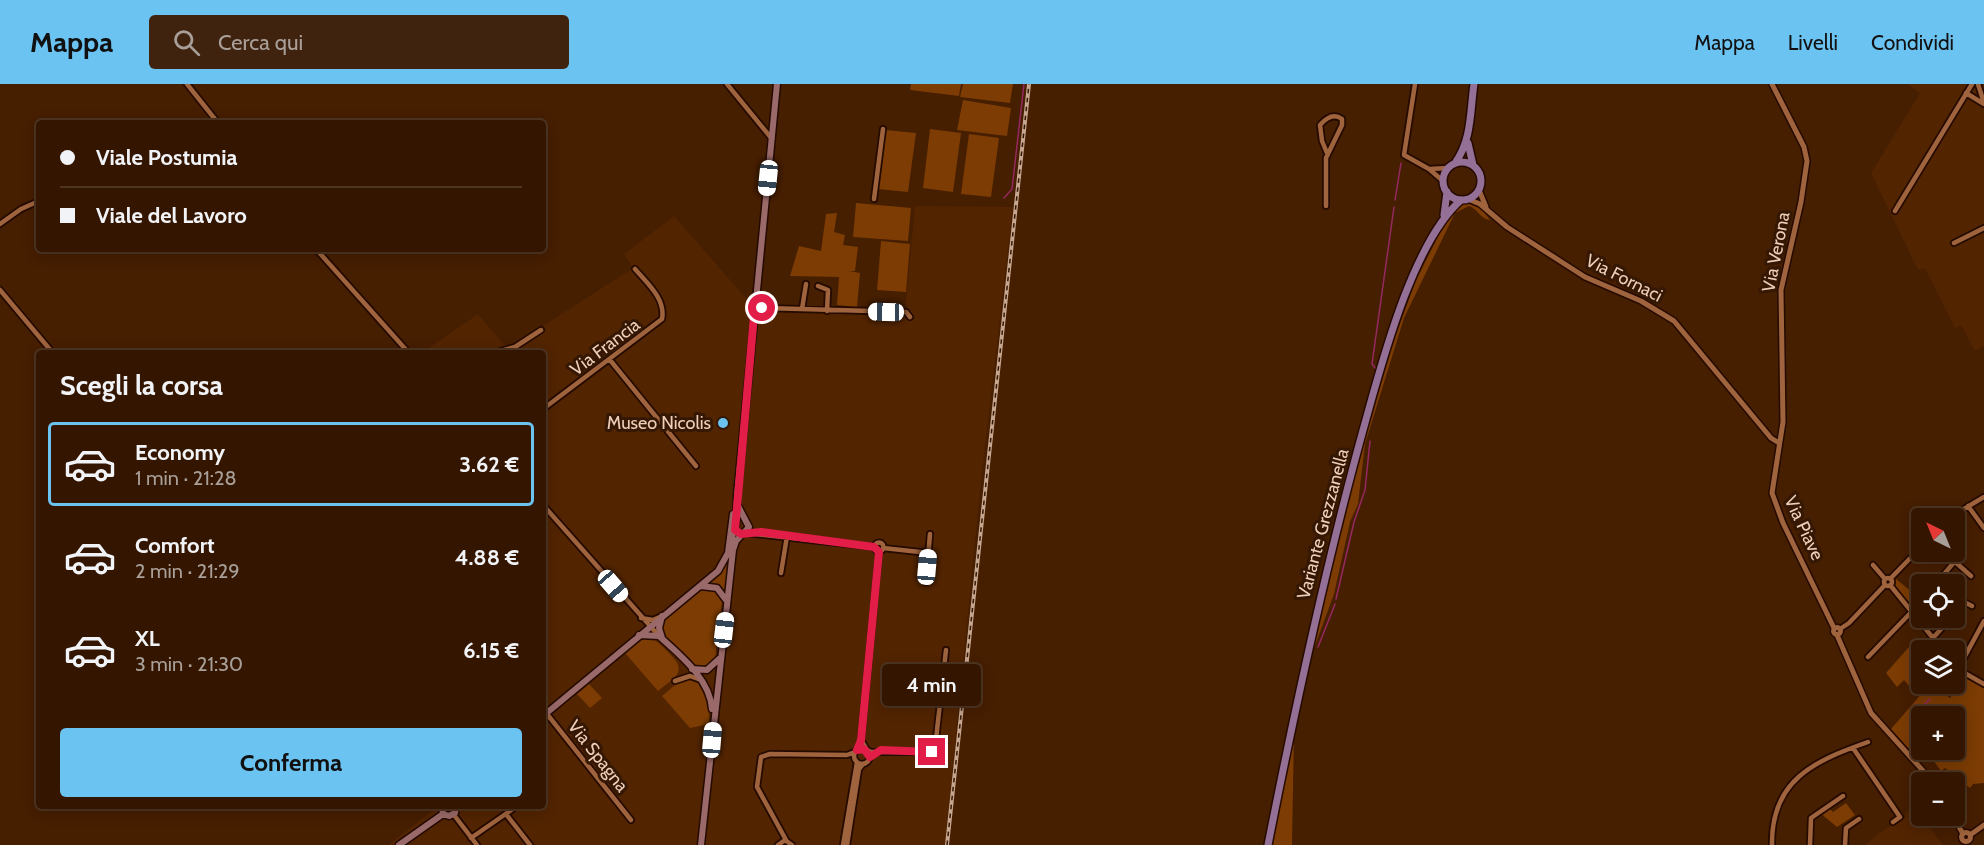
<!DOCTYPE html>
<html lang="it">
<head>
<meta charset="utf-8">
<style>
	:root { --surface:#341600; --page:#3f230f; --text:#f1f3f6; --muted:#a99f99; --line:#4e3522; --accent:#6bc3f2 }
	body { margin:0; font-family:Cabin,sans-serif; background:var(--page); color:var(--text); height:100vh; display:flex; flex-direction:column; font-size:22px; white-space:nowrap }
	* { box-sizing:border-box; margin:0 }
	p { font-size:20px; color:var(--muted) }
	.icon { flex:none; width:33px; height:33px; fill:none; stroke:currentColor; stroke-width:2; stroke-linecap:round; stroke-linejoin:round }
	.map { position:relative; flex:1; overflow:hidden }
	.panel { position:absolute; left:36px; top:266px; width:510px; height:459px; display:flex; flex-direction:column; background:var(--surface); border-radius:6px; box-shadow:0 3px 15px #0003,0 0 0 2px var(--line) }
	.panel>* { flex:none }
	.banner { position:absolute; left:36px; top:36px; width:510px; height:132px; border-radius:6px; box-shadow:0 3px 15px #0003,0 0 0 2px var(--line); display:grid; align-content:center; height:132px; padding:0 24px; background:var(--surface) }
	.needle { width:39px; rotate:317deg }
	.controls { position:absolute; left:1911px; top:424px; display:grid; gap:12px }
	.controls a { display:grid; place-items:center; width:54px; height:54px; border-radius:6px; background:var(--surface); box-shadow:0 3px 15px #0003,0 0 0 2px var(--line); font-size:30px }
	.end { position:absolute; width:27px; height:27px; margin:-14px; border:8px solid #e11d48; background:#fff; box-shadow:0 0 0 3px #fff }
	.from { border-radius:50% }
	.bubble { position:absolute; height:42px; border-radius:6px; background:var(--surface); box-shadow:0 3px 15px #0003,0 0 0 2px var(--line); font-size:20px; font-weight:700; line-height:42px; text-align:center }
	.car { position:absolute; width:18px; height:36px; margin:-18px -9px; border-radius:8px; box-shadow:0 0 4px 2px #0007; background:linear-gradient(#fff 24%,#345 0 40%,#fff 0 76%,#345 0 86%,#fff 0) }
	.banner b { display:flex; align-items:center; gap:21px; height:57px; font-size:22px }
	.banner b+b { border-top:2px solid var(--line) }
	.banner i { width:15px; height:15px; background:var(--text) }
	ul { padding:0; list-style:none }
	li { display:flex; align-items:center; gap:18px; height:84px; margin:0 12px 9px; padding:0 12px; border:3px solid transparent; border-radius:6px }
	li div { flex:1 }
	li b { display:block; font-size:22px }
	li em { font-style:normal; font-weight:700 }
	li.active { border-color:var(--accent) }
	li>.icon { width:54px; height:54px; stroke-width:1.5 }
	h2 { padding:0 24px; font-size:27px; line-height:72px }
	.cta { display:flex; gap:12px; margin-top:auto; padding:12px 24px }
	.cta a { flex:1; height:69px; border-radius:6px; background:var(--accent); color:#111; font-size:24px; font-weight:700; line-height:69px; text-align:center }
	header { display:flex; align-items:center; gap:36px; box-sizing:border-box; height:84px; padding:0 30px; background:var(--accent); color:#111 }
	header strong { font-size:28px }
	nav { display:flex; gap:33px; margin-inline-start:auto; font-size:21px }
	.search { width:420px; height:54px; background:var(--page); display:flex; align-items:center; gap:15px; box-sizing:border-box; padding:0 21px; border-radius:6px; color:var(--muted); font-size:22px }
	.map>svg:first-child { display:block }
</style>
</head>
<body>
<header>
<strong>Mappa</strong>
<div class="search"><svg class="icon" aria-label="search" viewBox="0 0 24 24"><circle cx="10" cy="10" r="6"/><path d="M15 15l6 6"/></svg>Cerca qui</div>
<nav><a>Mappa</a><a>Livelli</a><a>Condividi</a></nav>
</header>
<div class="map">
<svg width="1984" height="761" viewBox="0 0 1984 761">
	<rect width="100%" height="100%" fill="#461e00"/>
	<path fill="#522400" d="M1907 0H1984V262L1975 267 1961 241 1955 244 1925 184 1918 186 1871 89 1920 9Z
		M915 122 1013 123 982 388 945 761H388L439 722H543V268H423L478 230 504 261 515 260 633 184 624 170 674 132 752 221 763 226 832 230 905 226Z
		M1915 723 1943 761H1866L1876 751 1906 733 1905 730Z"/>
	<path fill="#7c3c03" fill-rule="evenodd" d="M911 0H961L959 12 910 6Z
		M963 0H1013L1010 19 960 13Z
		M963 16 1011 24 1007 52 957 46Z
		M930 45 961 49 953 108 923 104Z
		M886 46 916 49 908 108 878 105Z
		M969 50 999 54 991 113 961 110Z
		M856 119 911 124 908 157 853 153Z
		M1468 119 1481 124 1490 136C1480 135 1478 125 1469 122L1455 129 1404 234 1365 360 1358 420 1350 438 1334 510 1308 581 1294 649 1292 761H1271L1289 658 1350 402 1380 293 1416 196 1446 137 1458 121Z
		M837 129 834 148 845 151 843 161 858 163 855 187H849L860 189 857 223 837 221 839 193 790 192 799 162 821 167 826 130Z
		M881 157 910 160 906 208 877 206Z
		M728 476 730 477 725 510 719 503 708 499 725 483Z
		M1896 495 1918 513 1913 522 1895 505Z
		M713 504 721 512 722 517 715 574 706 583C687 582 665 560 661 541 670 525 694 505 713 504Z
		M651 554C658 557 664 564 670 570 689 589 673 594 658 607L625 569 641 556Z
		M1916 555 1927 567H1922V600H1925L1916 610 1904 596 1897 603 1886 589Z
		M1965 593 1984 604V699L1973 700 1970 704 1945 684 1941 687 1931 673 1921 678 1891 645 1930 600 1950 614ZM1922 633H1954V666H1922Z
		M690 594C709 600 709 623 709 640L690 644 662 612 681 596Z
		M589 600 602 614 590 624 577 610Z
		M1846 719 1855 731 1837 743 1820 729 1828 723 1833 728Z"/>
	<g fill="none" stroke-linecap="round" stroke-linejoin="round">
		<path stroke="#962961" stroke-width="1.5" d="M1414 22 1418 0
			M1004 114 1012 105 1024 0
			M1395 116 1401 79
			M1376 285 1372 280 1394 123
			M1336 515 1354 438 1365 406 1370 357
			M1318 563 1335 520
			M1916 620 1921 624 1930 615"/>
		<g stroke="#250a00" stroke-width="8">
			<path id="minor" d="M187 0 218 39
				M727 0 772 55
				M1415 0 1404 71 1429 85 1448 84
				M1978 0 1984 19
				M1966 9 1984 20
				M1429 85 1443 97
				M874 115 883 45
				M1326 122V74L1342 41V35C1334 29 1326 34 1320 41L1322 57 1327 69
				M1895 127 1972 0
				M0 140 21 125 39 117
				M1954 159 1984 144
				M316 165 408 268
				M818 202 828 206 827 227
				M0 206 52 268
				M755 220 765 224 906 228 910 233
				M802 225 806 200
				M497 268 515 263 541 246
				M610 276 696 382
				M543 325 662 235C666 215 647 199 635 185
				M543 421 659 552
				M1968 422 1984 444
				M1947 435 1984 413
				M746 449 874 463
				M874.5 463a4.5 4.5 0 1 1 9 0a4.5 4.5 0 1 1-9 0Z
				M883 464 929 469
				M1944 468 1971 492
				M1873 481 1885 495
				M781 489 787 452
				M1884 498a4 4 0 1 1 8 0a4 4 0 1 1-8 0Z
				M1890 495 1922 462
				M926 498 930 450
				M1890 501 1933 554 1937 567
				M1935 501 1955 477
				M1954 530 1964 518 1972 522
				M641 534 653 536 662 532
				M1840 545 1849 539 1885 501
				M1933 554 1951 534
				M1868 573 1922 517
				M1954 583 1984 600
				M1958 585 1984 537
				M675 597 690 592 701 596
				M543 625 631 736
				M861 656 867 666 871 668H932L935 664 946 566
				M1853 664 1900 733 1893 738
				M854 672a8 8 0 1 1 16 0a8 8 0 1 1-16 0Z
				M857 666 861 656 879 468
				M506 730 530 761
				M454 731 477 761
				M471 754 517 722
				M786 756 757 703 761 673 770 670 847 671 855 668
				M778 761 785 756 792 761
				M843 761 857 678
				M847 761 859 685 863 680
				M1772 761C1771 696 1814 677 1868 658
				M1810 761 1811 734 1843 712
				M1845 761 1846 744 1859 735"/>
		</g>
		<g stroke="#250a00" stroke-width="8">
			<path id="tertiary" d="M1772 0 1804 63 1807 77 1801 118 1781 206 1783 338 1772 409 1783 439 1834 544
				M1479 106 1486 123
				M1468 115 1480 120 1507 143 1585 193 1641 217 1674 237 1771 354 1779 359
				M1833.5 547a3.5 3.5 0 1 1 7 0a3.5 3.5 0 1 1-7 0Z
				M1837 551 1871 629 1934 699
				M1953 732 1963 750
				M1961.5 753a4.5 4.5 0 1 1 9 0a4.5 4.5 0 1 1-9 0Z
				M1970 751 1984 741"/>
		</g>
		<g stroke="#250a00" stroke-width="9">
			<path id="secondary" d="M731 456 736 440 737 412 777 0
				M701 502 717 504 726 516
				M662 532 659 544 662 554
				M639 551 659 552C680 571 710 595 712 625
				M692 585 707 586 719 575
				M543 632 718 487 728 469 733 430
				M442 722 443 730 449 732 455 729 456 722
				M399 761 443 730
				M701 761 733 466 736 457 749 443 738 422"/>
		</g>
		<g stroke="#250a00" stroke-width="10">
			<path id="primary" d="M1468 59 1473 81
				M1443 97a19 19 0 1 1 38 0a19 19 0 1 1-38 0Z
				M1455 79C1472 56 1470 27 1474 0
				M1444 131 1447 108
				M1268 761C1296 619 1326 479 1365 339 1382 278 1413 158 1461 116"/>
		</g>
		<use href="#minor" stroke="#9f643d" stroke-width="4.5"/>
		<use href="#tertiary" stroke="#9f643d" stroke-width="5"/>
		<use href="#secondary" stroke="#9a6969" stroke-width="6"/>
		<use href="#primary" stroke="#946f96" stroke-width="7"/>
		<g stroke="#c7a68f" stroke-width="4">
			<path id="rail" d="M947 761 1029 0"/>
		</g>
		<use href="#rail" stroke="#351804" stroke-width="1.5" stroke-dasharray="4.5" stroke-linecap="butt"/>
	</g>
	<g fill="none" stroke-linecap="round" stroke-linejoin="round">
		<path stroke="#e11d48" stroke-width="8" d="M762 224 755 220 735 446 741 450 761 448 874 463 879 468 861 656 857 666 864 665 870 673 881 666 932 668"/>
	</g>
	<circle fill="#6bc3f2" stroke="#351804" stroke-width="2" cx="723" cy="339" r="6"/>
	<g text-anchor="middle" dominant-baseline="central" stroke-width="6" stroke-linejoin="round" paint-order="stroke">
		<g font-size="18" fill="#eeceb9" stroke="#351804">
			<text transform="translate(1776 168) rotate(-79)">Via Verona</text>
			<text transform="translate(1624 194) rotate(27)">Via Fornaci</text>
			<text transform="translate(605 263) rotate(-37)">Via Francia</text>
			<text transform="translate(1323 440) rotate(-75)">Variante Grezzanella</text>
			<text transform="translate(1804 444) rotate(65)">Via Piave</text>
			<text transform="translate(598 672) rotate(52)">Via Spagna</text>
		</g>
		<g font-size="18" fill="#eeceb9" stroke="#351804" text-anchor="end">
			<text x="711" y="339">Museo Nicolis</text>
		</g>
	</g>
</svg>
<div class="controls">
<a><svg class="needle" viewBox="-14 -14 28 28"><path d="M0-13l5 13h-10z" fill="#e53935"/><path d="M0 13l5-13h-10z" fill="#a99f99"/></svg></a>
<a><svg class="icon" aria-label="locate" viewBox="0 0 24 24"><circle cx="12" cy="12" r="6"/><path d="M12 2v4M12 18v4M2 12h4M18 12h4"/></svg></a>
<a><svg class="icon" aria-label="layers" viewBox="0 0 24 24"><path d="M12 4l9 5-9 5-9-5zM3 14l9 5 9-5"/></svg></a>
<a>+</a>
<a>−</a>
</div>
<i class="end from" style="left:762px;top:224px"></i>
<i class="end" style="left:932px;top:668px"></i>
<div class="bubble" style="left:882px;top:580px;width:99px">4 min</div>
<i class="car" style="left:768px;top:94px;rotate:186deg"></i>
<i class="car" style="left:886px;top:228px;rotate:271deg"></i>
<i class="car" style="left:927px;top:483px;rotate:5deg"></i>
<i class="car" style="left:613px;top:502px;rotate:139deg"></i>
<i class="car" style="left:724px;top:546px;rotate:7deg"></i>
<i class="car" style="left:712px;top:656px;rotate:5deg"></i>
<div class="banner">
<b><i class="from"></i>Viale Postumia</b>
<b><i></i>Viale del Lavoro</b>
</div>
<section class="panel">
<h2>Scegli la corsa</h2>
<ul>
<li class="active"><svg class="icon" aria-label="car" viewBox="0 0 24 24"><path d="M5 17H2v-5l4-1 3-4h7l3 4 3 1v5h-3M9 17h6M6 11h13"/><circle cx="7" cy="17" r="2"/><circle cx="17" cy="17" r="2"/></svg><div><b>Economy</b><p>1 min · 21:28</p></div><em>3.62 €</em></li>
<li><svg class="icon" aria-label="car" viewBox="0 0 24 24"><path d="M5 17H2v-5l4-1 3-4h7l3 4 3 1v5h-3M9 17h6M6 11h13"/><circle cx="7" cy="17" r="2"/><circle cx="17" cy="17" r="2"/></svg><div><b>Comfort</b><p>2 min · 21:29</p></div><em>4.88 €</em></li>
<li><svg class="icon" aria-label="car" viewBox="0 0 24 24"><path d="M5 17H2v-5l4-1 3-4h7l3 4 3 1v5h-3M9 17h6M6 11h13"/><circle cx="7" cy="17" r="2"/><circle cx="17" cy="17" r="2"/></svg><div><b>XL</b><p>3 min · 21:30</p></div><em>6.15 €</em></li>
</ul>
<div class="cta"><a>Conferma</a></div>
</section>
</div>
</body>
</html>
